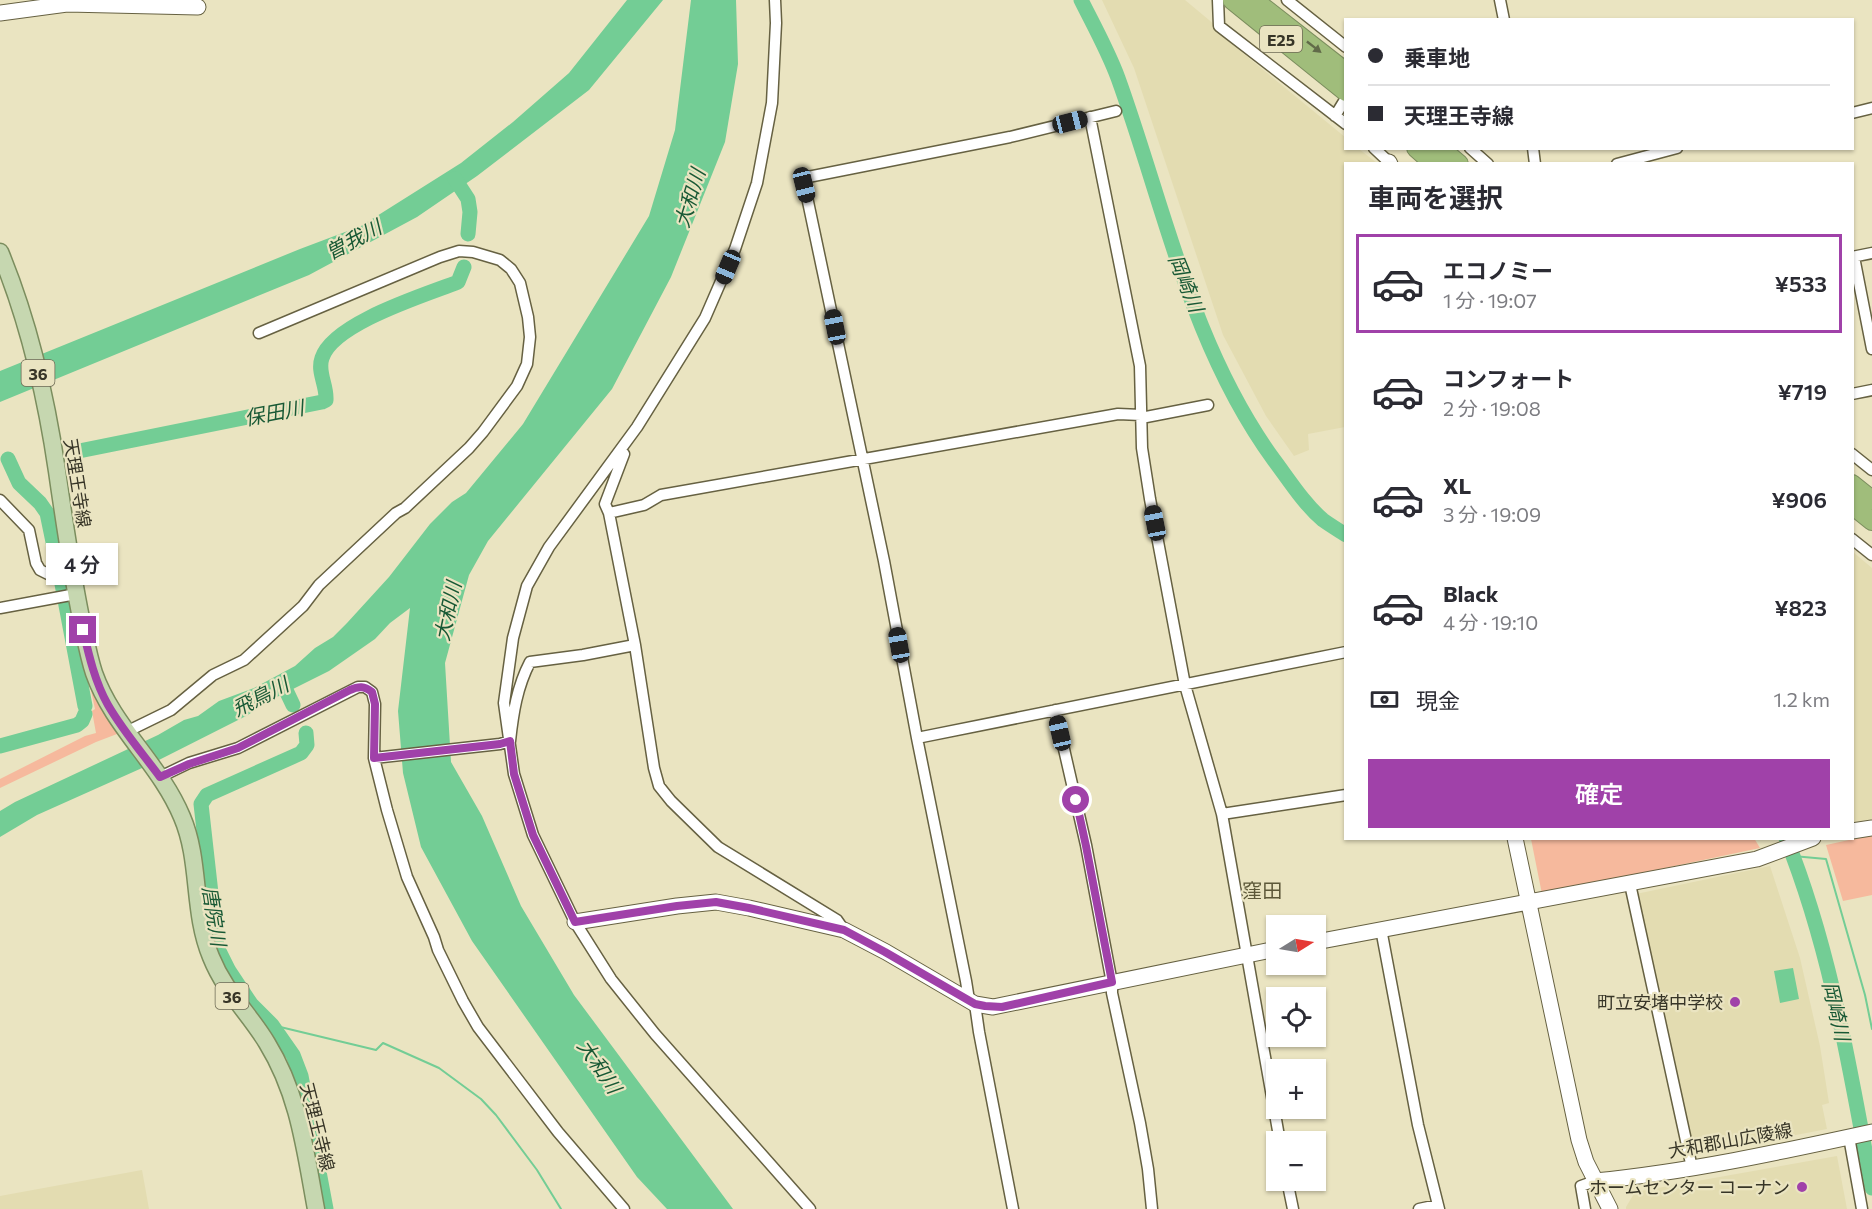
<!DOCTYPE html>
<html lang="ja">
<head>
<meta charset="utf-8">
<style>
	:root { --surface:#fff; --page:#f2f2f3; --text:#2b2b33; --muted:#7c7c81; --line:#e1e1e2; --accent:#a041a9 }
	body { margin:0; font-family:Commissioner,"Noto Sans JP",sans-serif; background:var(--page); color:var(--text); height:100vh; display:flex; flex-direction:column; font-size:22px; white-space:nowrap }
	* { box-sizing:border-box; margin:0 }
	p { font-size:20px; color:var(--muted) }
	.icon { flex:none; width:33px; height:33px; fill:none; stroke:currentColor; stroke-width:2; stroke-linecap:round; stroke-linejoin:round }
	.map { position:relative; flex:1; overflow:hidden }
	.drawer { position:absolute; left:1344px; top:162px; width:510px; height:678px; display:flex; flex-direction:column; background:var(--surface); border-radius:0px; box-shadow:0 2px 4px #0004 }
	.drawer>* { flex:none }
	.banner { position:absolute; left:1344px; top:18px; width:510px; height:132px; border-radius:0px; box-shadow:0 2px 4px #0004; display:grid; align-content:center; height:132px; padding:0 24px; background:var(--surface) }
	.needle { width:39px; rotate:79deg }
	.buttons { position:absolute; left:1266px; top:915px; display:grid; gap:12px }
	.buttons a { display:grid; place-items:center; width:60px; height:60px; border-radius:0px; background:var(--surface); box-shadow:0 2px 4px #0004; font-size:30px }
	.end { position:absolute; width:27px; height:27px; margin:-14px; border:8px solid #a041a9; background:#fff; box-shadow:0 0 0 3px #fff }
	.from { border-radius:50% }
	.bubble { position:absolute; height:42px; border-radius:0px; background:var(--surface); box-shadow:0 2px 4px #0004; font-size:20px; font-weight:600; line-height:42px; text-align:center }
	.car { position:absolute; width:18px; height:36px; margin:-18px -9px; border-radius:8px; box-shadow:0 0 4px 2px #0007; background:linear-gradient(#222 24%,#8ab4d8 0 40%,#222 0 76%,#8ab4d8 0 86%,#222 0) }
	.banner b { display:flex; align-items:center; gap:21px; height:57px; font-size:22px }
	.banner b+b { border-top:2px solid var(--line) }
	.banner i { width:15px; height:15px; background:var(--text) }
	ul { padding:0; list-style:none }
	li { display:flex; align-items:center; gap:18px; height:99px; margin:0 12px 9px; padding:0 12px; border:3px solid transparent; border-radius:0px }
	li div { flex:1 }
	li b { display:block; font-size:22px }
	li em { font-style:normal; font-weight:600 }
	li.active { border-color:var(--accent) }
	li>.icon { width:54px; height:54px; stroke-width:1.5 }
	h2 { padding:0 24px; font-size:27px; line-height:72px }
	.pay { display:flex; align-items:center; gap:15px; height:66px; padding:0 24px; font-size:22px }
	.pay p { margin-inline-start:auto }
	.action { display:flex; gap:12px; margin-top:auto; padding:12px 24px }
	.action a { flex:1; height:69px; border-radius:0px; background:var(--accent); color:#fff; font-size:24px; font-weight:600; line-height:69px; text-align:center }
	.map>svg:first-child { display:block }
</style>
</head>
<body>
<div class="map">
<svg width="1872" height="1209" viewBox="0 0 1872 1209">
	<rect width="100%" height="100%" fill="#eae4c1"/>
	<path fill="#e3dcb1" d="M1102 0H1185L1215 25 1218 22 1222 36 1345 137 1346 148 1359 149 1377 163 1346 164 1345 427 1308 434 1309 450 1294 456 1266 416 1223 335 1134 68Z
		M1853 552 1872 568V819L1853 823Z
		M1770 866 1800 958 1820 1046 1829 1103 1822 1105 1827 1129 1693 1155 1636 894Z
		M1837 1156 1847 1209H1626V1207L1635 1192Z
		M142 1170 149 1209H0V1196Z"/>
	<path fill="#f6b99d" d="M83 653 119 730 117 734 96 742 0 788V779L85 736 96 733 92 711 95 709Z
		M1872 835V895L1843 901 1826 845Z
		M1754 838 1760 848 1542 894 1531 839Z"/>
	<path fill="#73cd95" d="M627 0H663L589 90 477 176 417 217 309 275 0 402V371L300 249 361 226 461 163 513 122 569 73Z
		M691 0H736L738 64 725 142 671 277 612 389 488 541 469 575 445 663 451 762 482 816 521 906 574 995 733 1209H667L637 1177 472 941 421 847 403 773 398 711 410 608 390 623 375 639 329 671 275 698 246 716 151 764 37 815 0 837V811L15 802 158 735 184 720 198 716 219 701 254 688 295 666 315 648 333 637 347 623 389 577 430 524 452 502 466 493 523 424 649 216 675 130Z
		M1793 968 1799 999 1780 1003 1774 971Z"/>
	<g fill="none" stroke-linecap="round" stroke-linejoin="round">
		<path stroke="#73cd95" stroke-width="2" d="M1793 856 1826 859 1865 995 1872 1029
			M272 1025 376 1050 383 1043 439 1068 481 1099 496 1115 537 1170 561 1209"/>
		<path stroke="#73cd95" stroke-width="15" d="M1081 0C1094 26 1108 51 1118 78 1165 208 1191 346 1274 460 1289 480 1304 504 1323 520 1330 525 1338 530 1346 535
			M455 179 468 199 470 212 468 234
			M79 451 322 402 326 400C327 385 317 372 322 358 333 323 425 295 458 282L464 267
			M8 459 19 483 40 503 47 513 58 566
			M62 584 85 706
			M284 686 293 705
			M306 733 307 745 301 753 207 795 201 804 217 947 229 971 251 1004 272 1025 293 1055 301 1076 326 1209
			M0 746 77 725 82 721 85 714
			M1786 838C1831 950 1850 1070 1872 1188"/>
		<g stroke="#666142" stroke-width="13">
			<path id="street" d="M775 0 776 23 772 103 757 183 735 249 705 318 637 427 549 547 527 586 513 638 504 703 514 774 533 835 575 922 611 979 655 1034 810 1209
				M1218 0 1219 26 1346 124
				M1287 0 1346 47
				M1500 0 1504 20
				M1852 113 1872 108
				M1335 116 1346 98
				M1090 117 1140 366 1142 448 1150 499 1185 685 1222 814 1280 1142
				M1374 148 1391 164
				M1470 148 1488 164
				M1533 148 1535 164
				M1617 164 1677 148
				M1852 257 1872 253
				M1854 257 1872 349
				M1852 394 1872 390
				M1141 418 1208 405
				M624 454 605 504 609 513 635 645 654 768 659 786 671 801 718 847 837 920 844 930
				M1852 454 1872 470
				M0 500 29 530 36 563 40 570 50 575 72 571
				M609 513 644 505 661 495 1118 414 1141 415
				M1852 539 1872 555
				M0 608 76 594
				M1055 710 1086 845 1112 983V993L1140 1123 1148 1169 1152 1209
				M126 732 171 710 213 675 244 660 303 606 319 585 396 513 405 508 469 448 483 432 517 386 527 364 530 337 528 317 520 283 511 269 500 260 473 252 459 251 440 257 259 333
				M917 738 1346 652
				M374 758 500 744 510 741C513 713 517 687 530 662L583 655 635 645
				M160 777 189 763 238 748 358 687H365L372 692 375 704 374 758 387 810 407 877 434 937 438 950 463 1001 478 1027 558 1132 624 1209
				M1222 814 1346 795
				M1630 884 1692 1168
				M1381 929 1418 1125 1439 1209
				M969 1000 966 981 917 738 884 561 803 178 1010 137 1116 111
				M975 1004 979 1032 1013 1209
				M1849 1137 1862 1209
				M1287 1180 1293 1209
				M1419 1209 1438 1205
				M1585 1209 1581 1186 1595 1181"/>
		</g>
		<g stroke="#666142" stroke-width="17">
			<path id="secondary" d="M0 13 67 4 198 7
				M1389 162 1390 164
				M1852 831 1872 828
				M1515 838 1579 1140 1586 1162 1610 1209
				M575 922 677 906 716 902 749 908 844 930 886 952 975 1004 993 1007 1276 949
				M1316 942 1757 859 1813 838
				M1595 1181C1688 1172 1780 1152 1872 1132"/>
		</g>
		<g stroke="#7b8d5e" stroke-width="19">
			<path id="primary" d="M0 252C29 322 46 396 57 471 64 520 71 569 81 618 85 636 88 655 94 673 113 727 160 764 182 817 201 861 192 912 211 957 225 992 249 1013 267 1043 299 1095 305 1150 316 1209"/>
		</g>
		<g stroke="#7b8d5e" stroke-width="20">
			<path id="highway" d="M1232 0 1346 92
				M1254 0 1346 72
				M1416 148 1434 164
				M1440 148 1459 164
				M1852 484 1872 500
				M1852 505 1872 521"/>
		</g>
		<use href="#street" stroke="#fff" stroke-width="10"/>
		<use href="#secondary" stroke="#fff" stroke-width="15"/>
		<use href="#primary" stroke="#c6d7b0" stroke-width="16"/>
		<use href="#highway" stroke="#a0bd7b" stroke-width="18"/>
	</g>
	<defs><path id="oneway-solid" d="M-6-.8H1V-3.2L6.5 0L1 3.2V.8H-6Z" transform="scale(1.5)"/></defs>
	<use fill="#616b49" href="#oneway-solid" transform="translate(1314 47) rotate(38)"/>
	<g fill="none" stroke-linecap="round" stroke-linejoin="round">
		<path stroke="#a041a9" stroke-width="8" d="M83 630C89 656 95 682 108 705 123 731 143 754 160 777L189 764 238 748 350 690C359 686 364 686 372 692L375 704 374 758 500 744 510 741 514 774 533 835 575 922 677 906 716 902 749 908 844 930 885 952 975 1004 985 1006 1002 1007 1112 982 1086 846 1076 800"/>
	</g>
	<g fill="#a041a9" stroke="#eae4c1" stroke-width="2">
		<circle cx="1735" cy="1002" r="6"/>
		<circle cx="1802" cy="1187" r="6"/>
	</g>
	<g text-anchor="middle" dominant-baseline="central" stroke-width="4.5" stroke-linejoin="round" paint-order="stroke">
		<g fill="#eae4c1" stroke="#6d6a55" stroke-width="1.5">
			<rect x="1260" y="26" width="42" height="26" rx="4.5"/>
			<rect x="21.5" y="360" width="33" height="26" rx="4.5"/>
			<rect x="215.5" y="983" width="33" height="26" rx="4.5"/>
		</g>
		<g font-size="16" font-weight="bold" fill="#373527">
			<text x="1281" y="39">E25</text>
			<text x="38" y="373">36</text>
			<text x="232" y="996">36</text>
		</g>
		<g font-size="18" fill="#373527" stroke="#eae4c1">
			<text transform="translate(78 483) rotate(81)">天理王寺線</text>
			<text transform="translate(318 1127) rotate(76)">天理王寺線</text>
			<text transform="translate(1730 1140) rotate(-10)">大和郡山広陵線</text>
		</g>
		<g font-size="18" fill="#373527" stroke="#eae4c1" text-anchor="end">
			<text x="1723" y="1002">町立安堵中学校</text>
			<text x="1790" y="1187">ホームセンター コーナン</text>
		</g>
		<g font-size="20" font-style="italic" fill="#185935" stroke="#eae4c1">
			<text transform="translate(689 198) rotate(-73)">大和川</text>
			<text transform="translate(353 239) rotate(-28)">曽我川</text>
			<text transform="translate(1187 283) rotate(68)">岡崎川</text>
			<text transform="translate(274 412) rotate(-11)">保田川</text>
			<text transform="translate(447 611) rotate(-78)">大和川</text>
			<text transform="translate(260 696) rotate(-27)">飛鳥川</text>
			<text transform="translate(215 916) rotate(81)">唐院川</text>
			<text transform="translate(1837 1011) rotate(77)">岡崎川</text>
			<text transform="translate(600 1066) rotate(56)">大和川</text>
		</g>
		<g font-size="20" fill="#5d5839" stroke="#eae4c1">
			<text x="1262" y="890">窪田</text>
		</g>
	</g>
</svg>
<div class="buttons">
<a><svg class="needle" viewBox="-14 -14 28 28"><path d="M0-13l5 13h-10z" fill="#e53935"/><path d="M0 13l5-13h-10z" fill="#7c7c81"/></svg></a>
<a><svg class="icon" aria-label="locate" viewBox="0 0 24 24"><circle cx="12" cy="12" r="6"/><path d="M12 2v4M12 18v4M2 12h4M18 12h4"/></svg></a>
<a>+</a>
<a>−</a>
</div>
<i class="end from" style="left:1076px;top:800px"></i>
<i class="end" style="left:83px;top:630px"></i>
<div class="bubble" style="left:46px;top:543px;width:72px">4 分</div>
<i class="car" style="left:1070px;top:122px;rotate:76deg"></i>
<i class="car" style="left:804px;top:185px;rotate:166deg"></i>
<i class="car" style="left:728px;top:267px;rotate:203deg"></i>
<i class="car" style="left:835px;top:327px;rotate:349deg"></i>
<i class="car" style="left:1155px;top:523px;rotate:349deg"></i>
<i class="car" style="left:899px;top:645px;rotate:350deg"></i>
<i class="car" style="left:1060px;top:733px;rotate:347deg"></i>
<div class="banner">
<b><i class="from"></i>乗車地</b>
<b><i></i>天理王寺線</b>
</div>
<section class="drawer">
<h2>車両を選択</h2>
<ul>
<li class="active"><svg class="icon" aria-label="car" viewBox="0 0 24 24"><path d="M5 17H2v-5l4-1 3-4h7l3 4 3 1v5h-3M9 17h6M6 11h13"/><circle cx="7" cy="17" r="2"/><circle cx="17" cy="17" r="2"/></svg><div><b>エコノミー</b><p>1 分 · 19:07</p></div><em>¥533</em></li>
<li><svg class="icon" aria-label="car" viewBox="0 0 24 24"><path d="M5 17H2v-5l4-1 3-4h7l3 4 3 1v5h-3M9 17h6M6 11h13"/><circle cx="7" cy="17" r="2"/><circle cx="17" cy="17" r="2"/></svg><div><b>コンフォート</b><p>2 分 · 19:08</p></div><em>¥719</em></li>
<li><svg class="icon" aria-label="car" viewBox="0 0 24 24"><path d="M5 17H2v-5l4-1 3-4h7l3 4 3 1v5h-3M9 17h6M6 11h13"/><circle cx="7" cy="17" r="2"/><circle cx="17" cy="17" r="2"/></svg><div><b>XL</b><p>3 分 · 19:09</p></div><em>¥906</em></li>
<li><svg class="icon" aria-label="car" viewBox="0 0 24 24"><path d="M5 17H2v-5l4-1 3-4h7l3 4 3 1v5h-3M9 17h6M6 11h13"/><circle cx="7" cy="17" r="2"/><circle cx="17" cy="17" r="2"/></svg><div><b>Black</b><p>4 分 · 19:10</p></div><em>¥823</em></li>
</ul>
<div class="pay"><svg class="icon" aria-label="cash" viewBox="0 0 24 24"><path d="M3 7h18v10H3z"/><circle cx="12" cy="12" r="2"/></svg>現金<p>1.2 km</p></div>
<div class="action"><a>確定</a></div>
</section>
</div>
</body>
</html>
